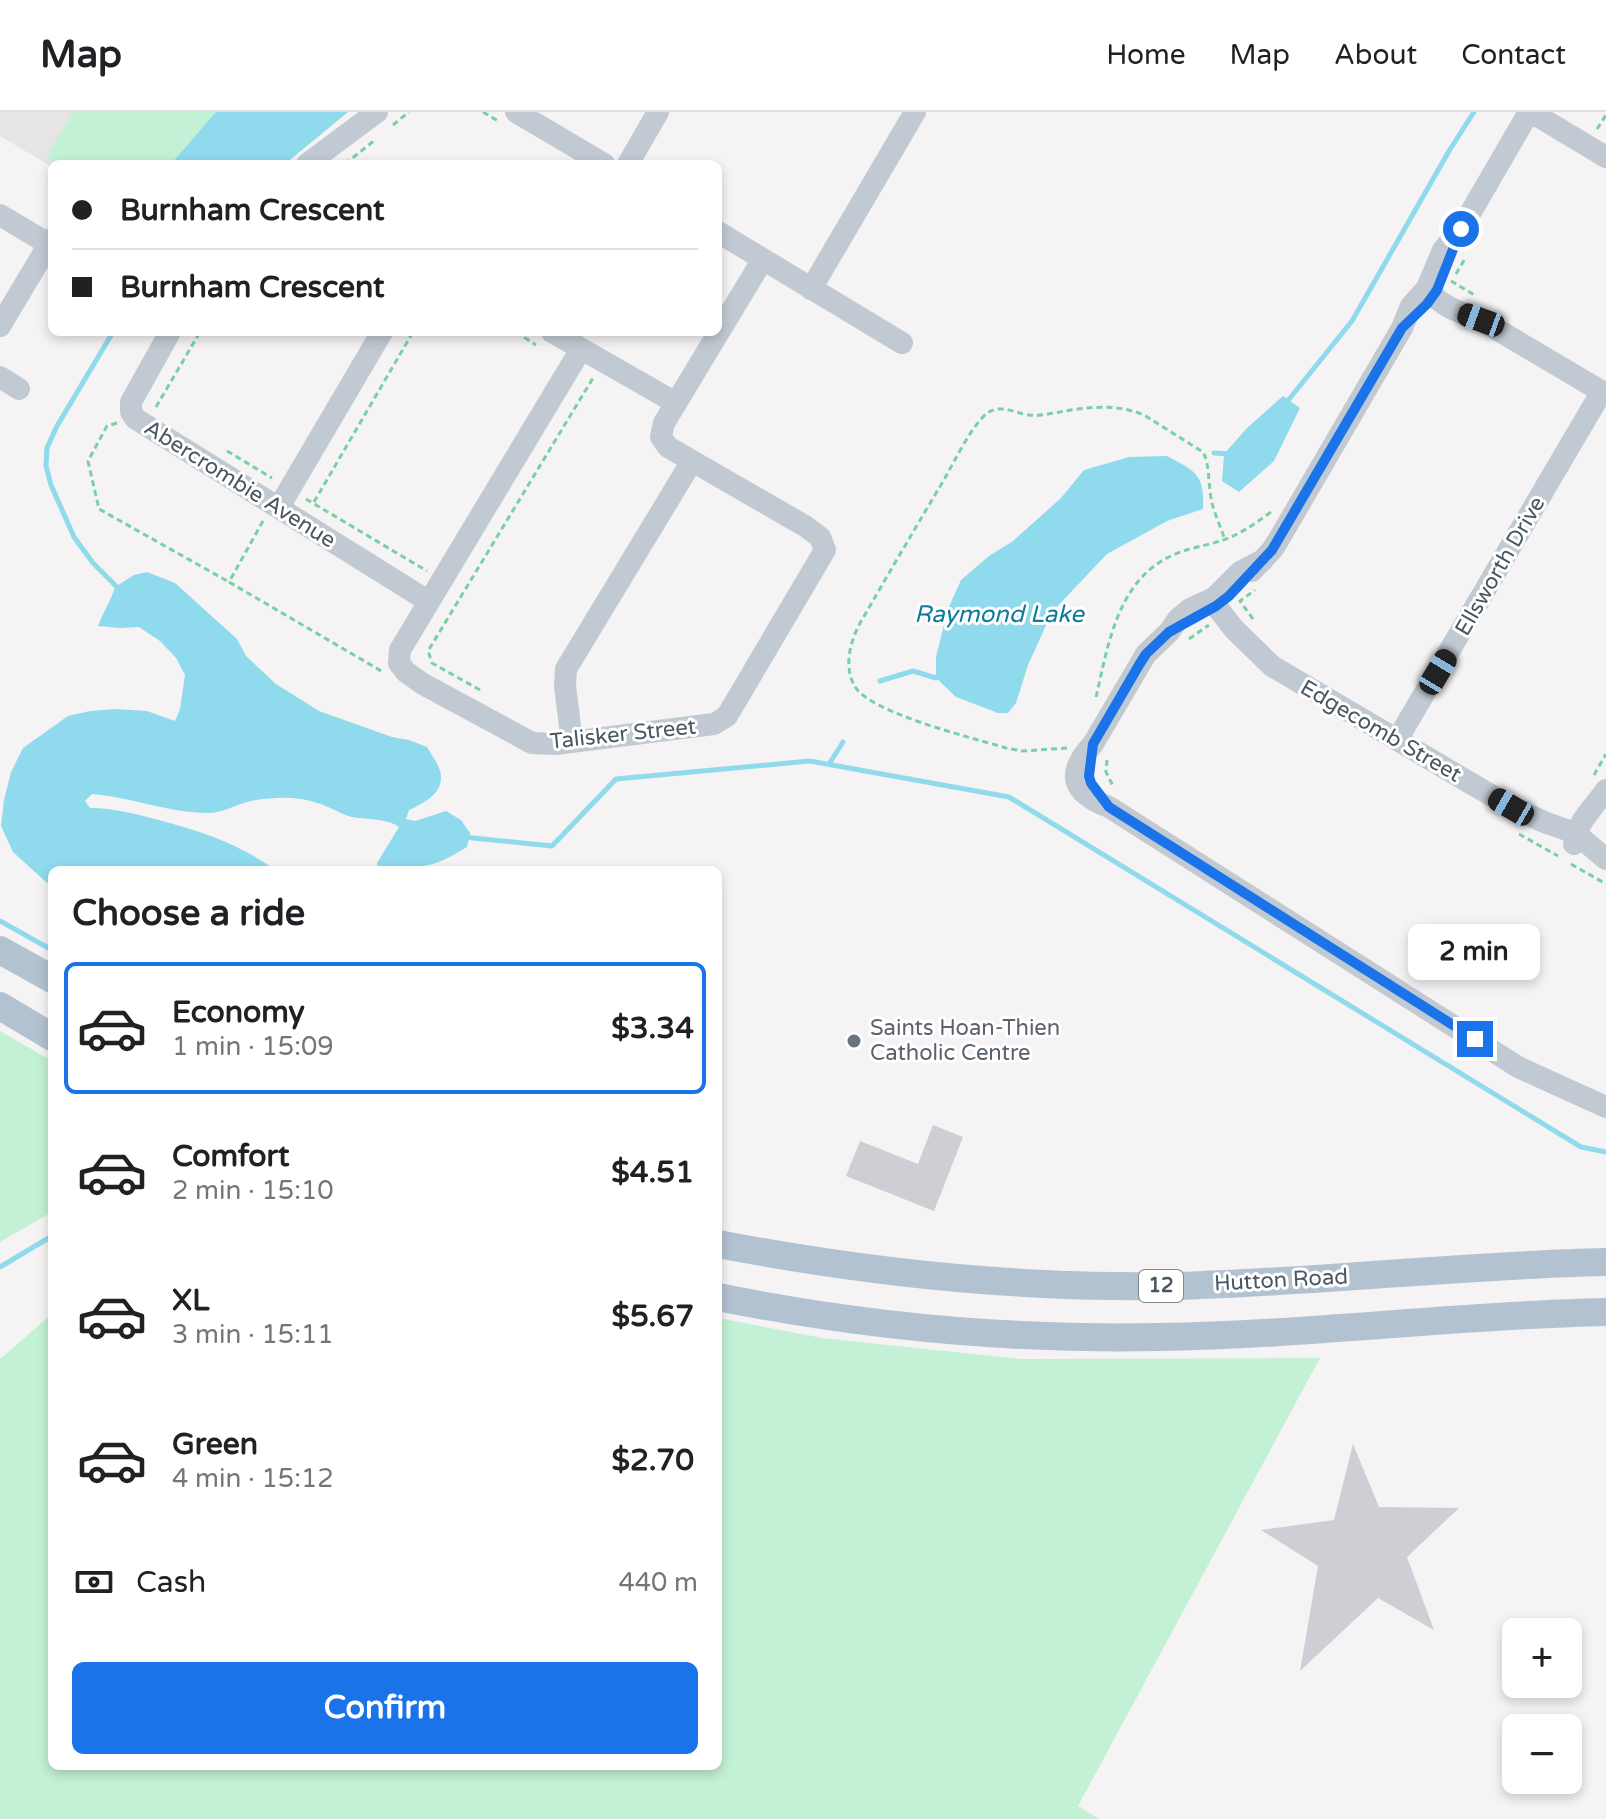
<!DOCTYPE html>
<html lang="en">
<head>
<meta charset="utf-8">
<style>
	:root { --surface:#fff; --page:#f2f2f2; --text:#202124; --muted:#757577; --line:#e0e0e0; --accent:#1a73e8 }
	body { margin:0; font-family:"Varela Round",sans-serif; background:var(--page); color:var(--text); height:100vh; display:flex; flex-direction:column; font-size:30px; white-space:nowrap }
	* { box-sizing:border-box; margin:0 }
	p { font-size:26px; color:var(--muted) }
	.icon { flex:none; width:44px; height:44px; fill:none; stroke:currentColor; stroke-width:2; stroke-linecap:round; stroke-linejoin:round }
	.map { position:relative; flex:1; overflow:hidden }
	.drawer { position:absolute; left:48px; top:754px; width:674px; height:904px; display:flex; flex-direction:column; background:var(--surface); border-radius:12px; box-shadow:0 4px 12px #0003 }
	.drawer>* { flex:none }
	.guide { position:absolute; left:48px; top:48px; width:674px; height:176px; border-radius:12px; box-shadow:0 4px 12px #0003; display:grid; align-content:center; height:176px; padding:0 24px; background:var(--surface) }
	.tools { position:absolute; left:1502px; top:1506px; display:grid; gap:16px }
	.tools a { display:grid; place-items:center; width:80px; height:80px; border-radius:12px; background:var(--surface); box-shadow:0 4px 12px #0003; font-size:40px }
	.end { position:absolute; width:36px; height:36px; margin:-18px; border:10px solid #1a73e8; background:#fff; box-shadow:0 0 0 4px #fff }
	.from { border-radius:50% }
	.bubble { position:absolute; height:56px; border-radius:12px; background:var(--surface); box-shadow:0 4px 12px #0003; font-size:26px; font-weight:700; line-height:56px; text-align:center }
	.car { position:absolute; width:24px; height:48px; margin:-24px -12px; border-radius:10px; box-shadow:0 0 6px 2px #0007; background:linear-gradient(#222 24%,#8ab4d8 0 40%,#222 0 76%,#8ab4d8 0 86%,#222 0) }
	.guide b { display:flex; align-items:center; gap:28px; height:76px; font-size:30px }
	.guide b+b { border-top:2px solid var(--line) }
	.guide i { width:20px; height:20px; background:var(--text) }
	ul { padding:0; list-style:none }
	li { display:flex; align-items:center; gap:24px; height:132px; margin:0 16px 12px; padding:0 8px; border:4px solid transparent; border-radius:12px }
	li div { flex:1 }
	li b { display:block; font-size:30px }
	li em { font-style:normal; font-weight:700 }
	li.selected { border-color:var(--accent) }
	li>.icon { width:72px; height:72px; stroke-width:1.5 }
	h2 { padding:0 24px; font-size:36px; line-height:96px }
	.pay { display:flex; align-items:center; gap:20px; height:88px; padding:0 24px; font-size:30px }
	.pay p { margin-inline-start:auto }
	.action { display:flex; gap:16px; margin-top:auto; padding:16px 24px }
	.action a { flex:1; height:92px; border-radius:12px; background:var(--accent); color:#fff; font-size:32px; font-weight:700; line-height:92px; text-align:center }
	header { display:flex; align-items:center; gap:48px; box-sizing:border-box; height:112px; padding:0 40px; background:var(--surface); border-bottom:2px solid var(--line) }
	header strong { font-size:38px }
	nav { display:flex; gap:44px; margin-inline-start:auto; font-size:28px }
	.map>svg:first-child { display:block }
</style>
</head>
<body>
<header>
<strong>Map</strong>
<nav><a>Home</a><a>Map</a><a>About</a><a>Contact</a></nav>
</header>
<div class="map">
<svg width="1606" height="1707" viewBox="0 0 1606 1707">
	<rect width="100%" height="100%" fill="#f5f3f3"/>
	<path fill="#e6e4e5" d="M0 0H233L171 52H52V55L0 24Z"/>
	<path fill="#c3f1d5" d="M73 0H225L194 52H57L46 46Z
		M0 919 52 949V1100L0 1130Z
		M52 1202V1654H718V1206L822 1226 1020 1247 1320 1246 1078 1694 1099 1707H0V1247Z"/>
	<path fill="#90daee" d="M216 0H348L285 52H171Z
		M1283 284 1300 296 1274 349 1239 380 1222 369 1224 342 1247 316Z
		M1167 344C1195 359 1205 362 1203 397L1167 409 1107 442 1052 500 1028 553 1016 591 1008 601H998L956 585 936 566V545L948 497 961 468 989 444 1013 429 1061 386 1084 358 1129 345Z
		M147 460 175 471 237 527 246 544 276 572 319 599 392 625 409 628 427 635C431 642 438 651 440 659 446 680 424 691 409 698L406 707 415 709 446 699 461 708 470 721 467 735C446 748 427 758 402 754L398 758H378L377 751 399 715C386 706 368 708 352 705 340 702 329 694 317 691 298 684 276 685 256 688 239 690 225 701 208 701 169 701 131 685 92 682L85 689 90 696C114 696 135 702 159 708 200 719 240 732 275 758H52V773L46 770 13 740 1 714 4 688 11 660 23 636 68 604 90 599 115 597 147 599 175 609 180 597 185 563 176 546 160 529 139 515 120 516 98 514C103 500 111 489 115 475L134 463Z"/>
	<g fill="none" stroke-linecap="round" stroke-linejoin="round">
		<path stroke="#90daee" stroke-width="5" d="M113 220 57 314 47 336 46 354 51 373 74 425 93 451 120 478
			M1286 291 1352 209 1449 39 1474 0
			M1214 341 1231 342
			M880 569 913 559 936 566 939 562
			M829 652 843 630
			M463 725 552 734 616 667 810 649 1009 685 1581 1035 1606 1040
			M0 809 52 838
			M0 1155 52 1124"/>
	</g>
	<path fill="#cdcfd5" d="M933 1013 963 1025 934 1099 846 1064 860 1029 918 1052Z
		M1353 1332 1379 1395 1459 1396 1407 1445 1434 1518 1378 1486 1300 1559 1318 1454 1261 1418 1334 1408Z"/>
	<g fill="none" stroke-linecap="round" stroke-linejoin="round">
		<path stroke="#7ad0a6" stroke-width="3" stroke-dasharray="6 4" stroke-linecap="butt" d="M483 0 498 9
			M393 13 409 0
			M1597 17 1606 3
			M345 52 375 28
			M1456 162 1466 145
			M1451 169 1476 184
			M516 220 536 233
			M156 295 200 220
			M117 311 107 314 88 349 99 397 229 470
			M227 339 272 366
			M306 387 427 459
			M314 390 413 220
			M263 409 229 470 383 560
			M1253 507 1240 489 1255 478
			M1189 527 1209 513
			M480 578 432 551 428 539 593 266
			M1096 585C1108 534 1117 469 1171 444 1187 436 1206 434 1223 428 1241 422 1256 411 1271 400
			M1067 636 1022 639 1006 636C974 626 868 601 854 573 844 554 850 531 859 513 887 464 916 415 945 366 954 350 974 309 989 300 1003 292 1016 302 1030 303 1036 304 1042 303 1048 302 1081 296 1113 290 1144 303L1203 340C1210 352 1208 375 1212 391 1215 403 1221 416 1225 428
			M1107 648 1106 660 1113 674
			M1594 663 1606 642
			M1519 722 1558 744
			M1571 752 1606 772"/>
		<path stroke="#c1cad2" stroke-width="22" d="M516 0 604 52
			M1531 0 1606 45
			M307 52 377 0
			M628 52 658 0
			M0 103 52 134
			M718 120 902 231
			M1456 128 1461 117 1529 0
			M1427 176C1439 194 1461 201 1481 208L1606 282
			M811 177 915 0
			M0 214 52 127
			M170 220 131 290V300L136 307 428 489
			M552 220 676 291
			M581 237 400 538 399 551 406 560 423 572 532 631 555 632 714 612 727 604 825 438 820 425 805 414 668 335 661 325 664 311 763 147
			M0 265 19 277
			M279 395 382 220
			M1263 448 1240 460 1214 486 1190 497 1178 507 1169 520 1146 542 1093 632C1065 662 1072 681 1109 695L1518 955 1606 995
			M1252 459 1272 438 1279 427 1402 216 1411 194 1427 176 1443 138 1461 117
			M1214 486 1216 494 1234 517 1272 554 1511 695 1544 710 1575 721 1606 747
			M1397 628 1602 279
			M572 630 565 574 566 557 692 349
			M1574 732C1576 711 1594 695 1606 678"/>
		<path stroke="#b3c2d1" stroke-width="28" d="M0 838 52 867
			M0 894 52 925
			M718 1132C869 1161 1022 1177 1176 1174 1320 1170 1463 1153 1606 1150
			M718 1185C862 1214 1011 1228 1158 1225 1308 1223 1456 1203 1606 1200"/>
	</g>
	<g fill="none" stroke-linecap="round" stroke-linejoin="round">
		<path stroke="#1a73e8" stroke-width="10" d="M1461 117 1437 178 1427 192 1402 216 1272 438 1229 484 1216 494 1169 520 1146 542 1139 553 1093 632 1089 664 1091 671 1109 695 1475 927"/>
	</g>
	<circle fill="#6b7280" stroke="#fff" stroke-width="3" cx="854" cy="929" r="8"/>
	<g text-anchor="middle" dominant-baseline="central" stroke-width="6" stroke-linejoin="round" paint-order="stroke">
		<rect fill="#fff" stroke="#808990" stroke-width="2" x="1139" y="1158" width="44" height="32" rx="6"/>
		<g font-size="20" font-weight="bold" fill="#4a5661">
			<text x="1161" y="1174">12</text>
		</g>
		<g font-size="22" fill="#4a5661" stroke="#fff">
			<text transform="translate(240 372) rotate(32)">Abercrombie Avenue</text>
			<text transform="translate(1500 454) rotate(-60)">Ellsworth Drive</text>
			<text transform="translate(1381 619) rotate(30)">Edgecomb Street</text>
			<text transform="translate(623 622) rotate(-6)">Talisker Street</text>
			<text transform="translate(1281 1168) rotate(-3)">Hutton Road</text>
		</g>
		<g font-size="22" fill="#5b616d" stroke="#fff" text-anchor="start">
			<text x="870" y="916">Saints Hoan-Thien<tspan x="870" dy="25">Catholic Centre</tspan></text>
		</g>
		<g font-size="24" font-style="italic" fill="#0c7c9b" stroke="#fff">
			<text x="999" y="502">Raymond Lake</text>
		</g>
	</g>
</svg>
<div class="tools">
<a>+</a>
<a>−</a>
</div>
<i class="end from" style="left:1461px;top:117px"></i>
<i class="end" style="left:1475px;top:927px"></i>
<div class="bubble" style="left:1408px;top:812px;width:132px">2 min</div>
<i class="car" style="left:1481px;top:208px;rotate:290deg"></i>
<i class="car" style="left:1438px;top:560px;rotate:31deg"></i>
<i class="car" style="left:1511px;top:695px;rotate:300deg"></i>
<div class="guide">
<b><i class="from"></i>Burnham Crescent</b>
<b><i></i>Burnham Crescent</b>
</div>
<section class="drawer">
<h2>Choose a ride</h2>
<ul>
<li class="selected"><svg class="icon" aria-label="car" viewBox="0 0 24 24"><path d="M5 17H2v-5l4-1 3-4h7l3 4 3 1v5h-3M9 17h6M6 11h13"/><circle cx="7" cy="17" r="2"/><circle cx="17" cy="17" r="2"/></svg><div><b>Economy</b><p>1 min · 15:09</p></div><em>$3.34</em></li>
<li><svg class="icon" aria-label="car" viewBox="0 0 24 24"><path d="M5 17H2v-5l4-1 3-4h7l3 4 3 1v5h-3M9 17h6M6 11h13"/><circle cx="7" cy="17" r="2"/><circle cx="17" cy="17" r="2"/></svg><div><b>Comfort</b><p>2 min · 15:10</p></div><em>$4.51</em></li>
<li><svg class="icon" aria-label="car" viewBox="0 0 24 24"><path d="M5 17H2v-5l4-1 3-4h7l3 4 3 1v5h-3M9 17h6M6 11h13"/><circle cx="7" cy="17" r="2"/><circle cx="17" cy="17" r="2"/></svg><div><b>XL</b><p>3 min · 15:11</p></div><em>$5.67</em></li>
<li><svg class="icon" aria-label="car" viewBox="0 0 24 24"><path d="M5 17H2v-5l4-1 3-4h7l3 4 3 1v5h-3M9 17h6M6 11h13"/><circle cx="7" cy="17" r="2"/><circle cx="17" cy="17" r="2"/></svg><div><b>Green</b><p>4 min · 15:12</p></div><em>$2.70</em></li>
</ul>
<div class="pay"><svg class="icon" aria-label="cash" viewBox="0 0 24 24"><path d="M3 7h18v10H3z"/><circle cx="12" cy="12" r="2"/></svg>Cash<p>440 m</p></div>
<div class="action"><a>Confirm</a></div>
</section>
</div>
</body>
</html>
